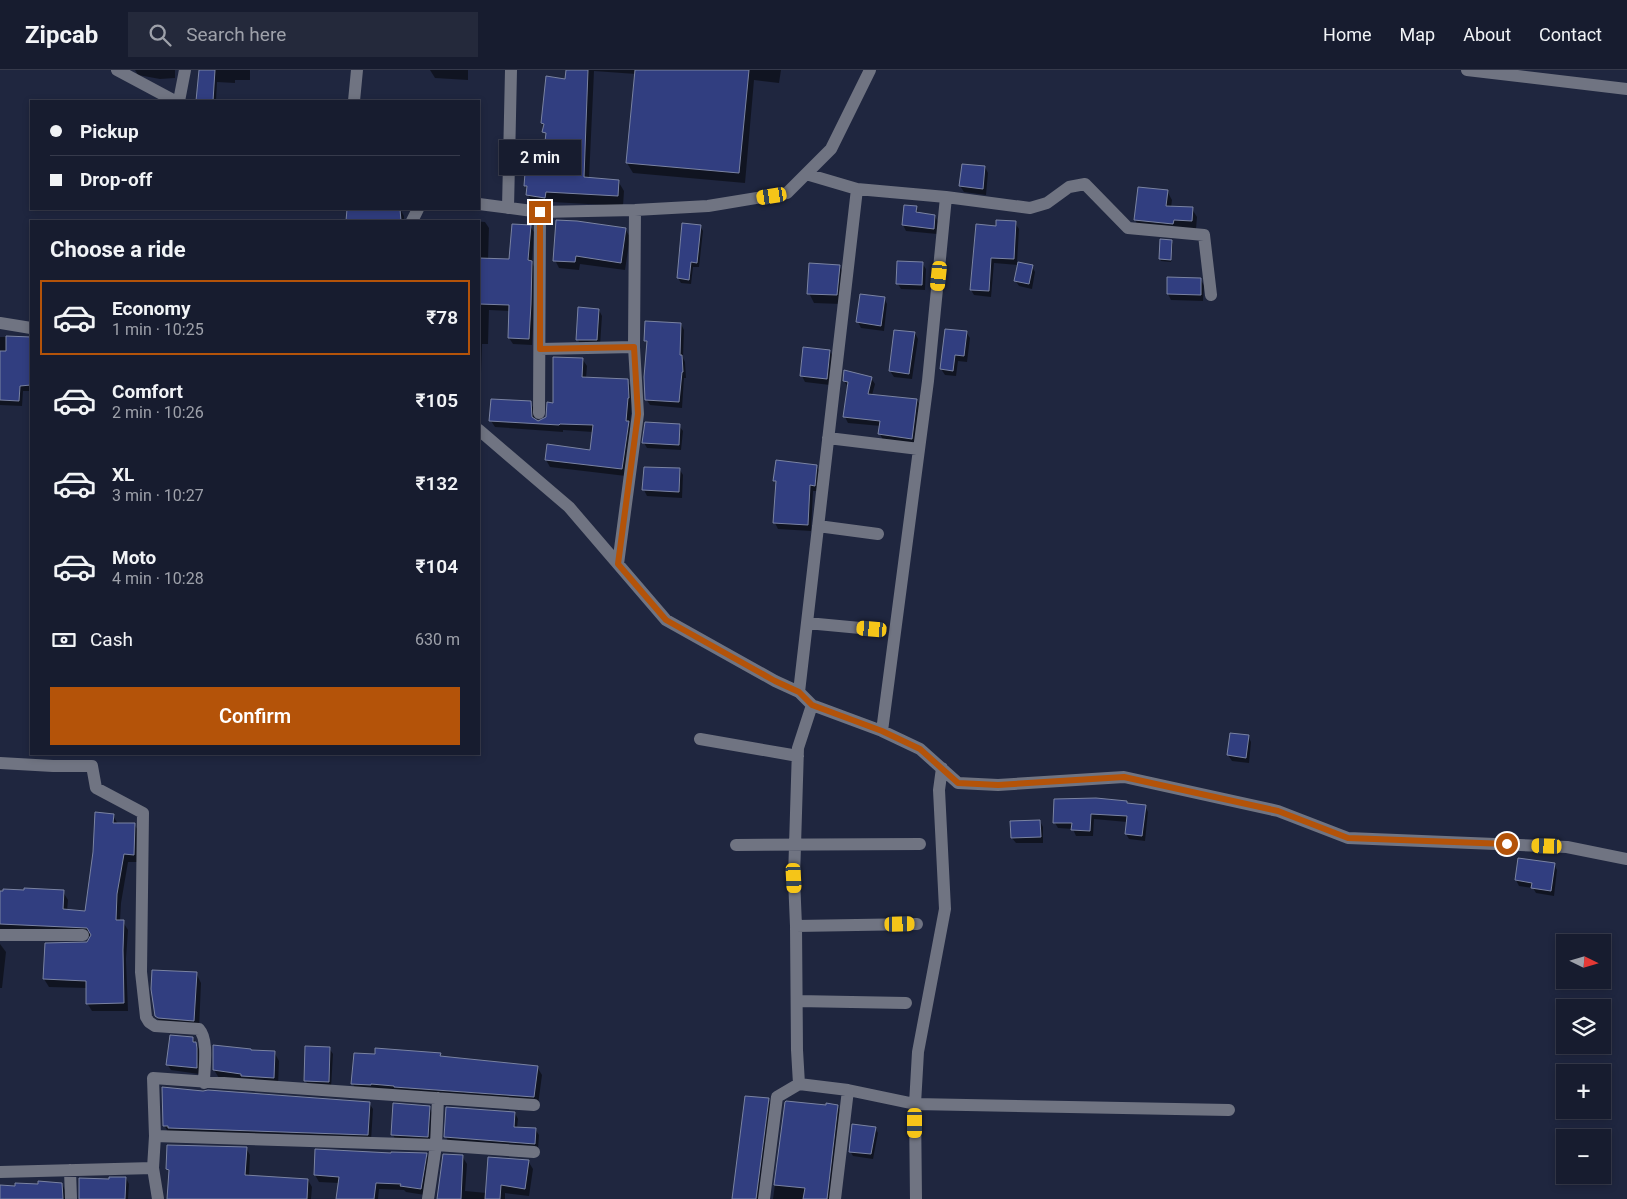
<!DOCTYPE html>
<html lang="en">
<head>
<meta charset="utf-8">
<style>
	:root { --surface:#171c2f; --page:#24293b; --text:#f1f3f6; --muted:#9ea1aa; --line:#363a4b; --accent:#b45309 }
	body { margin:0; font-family:Roboto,sans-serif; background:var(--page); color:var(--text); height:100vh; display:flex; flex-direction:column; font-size:19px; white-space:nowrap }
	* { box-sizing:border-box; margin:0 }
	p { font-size:16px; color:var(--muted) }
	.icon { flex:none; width:28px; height:28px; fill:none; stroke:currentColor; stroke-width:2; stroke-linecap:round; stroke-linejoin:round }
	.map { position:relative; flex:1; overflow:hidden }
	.drawer { position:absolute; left:30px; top:150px; width:450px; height:535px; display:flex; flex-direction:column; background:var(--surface); border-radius:0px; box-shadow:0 2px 8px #0003,0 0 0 1px var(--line) }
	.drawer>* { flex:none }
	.guide { position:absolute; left:30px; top:30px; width:450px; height:110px; border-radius:0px; box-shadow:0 2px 8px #0003,0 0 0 1px var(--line); display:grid; align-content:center; height:110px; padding:0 20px; background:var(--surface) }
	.needle { width:32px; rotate:95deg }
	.controls { position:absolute; left:1556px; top:864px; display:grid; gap:10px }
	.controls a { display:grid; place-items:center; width:55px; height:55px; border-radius:0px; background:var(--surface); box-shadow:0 2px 8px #0003,0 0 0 1px var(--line); font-size:25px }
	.end { position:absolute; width:22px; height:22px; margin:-11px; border:6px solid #b45309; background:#fff; box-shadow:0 0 0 2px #fff }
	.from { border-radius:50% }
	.bubble { position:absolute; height:35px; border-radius:0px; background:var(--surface); box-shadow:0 2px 8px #0003,0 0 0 1px var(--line); font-size:16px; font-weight:600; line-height:35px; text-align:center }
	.car { position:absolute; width:15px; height:30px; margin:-15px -8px; border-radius:6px; box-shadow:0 0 4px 1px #0007; background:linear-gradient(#f5c518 24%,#345 0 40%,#f5c518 0 76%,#345 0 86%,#f5c518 0) }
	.guide b { display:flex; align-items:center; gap:18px; height:48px; font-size:19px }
	.guide b+b { border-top:1px solid var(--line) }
	.guide i { width:12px; height:12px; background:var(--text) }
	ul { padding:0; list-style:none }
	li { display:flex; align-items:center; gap:15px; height:75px; margin:0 10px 8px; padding:0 10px; border:2px solid transparent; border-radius:0px }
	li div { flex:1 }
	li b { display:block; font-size:19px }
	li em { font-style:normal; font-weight:600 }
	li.active { border-color:var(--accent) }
	li>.icon { width:45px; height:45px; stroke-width:1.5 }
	h2 { padding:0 20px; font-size:22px; line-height:60px }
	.pay { display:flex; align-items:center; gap:12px; height:55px; padding:0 20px; font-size:19px }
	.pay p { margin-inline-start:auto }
	.action { display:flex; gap:10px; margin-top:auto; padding:10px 20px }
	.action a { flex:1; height:58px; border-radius:0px; background:var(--accent); color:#fff; font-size:20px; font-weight:600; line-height:58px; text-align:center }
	header { display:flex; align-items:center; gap:30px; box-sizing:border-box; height:70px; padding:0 25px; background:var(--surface); border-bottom:1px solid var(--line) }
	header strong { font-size:24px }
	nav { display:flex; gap:28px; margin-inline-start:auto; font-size:18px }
	.search { width:350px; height:45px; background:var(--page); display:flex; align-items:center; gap:12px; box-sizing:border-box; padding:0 18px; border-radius:0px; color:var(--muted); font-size:19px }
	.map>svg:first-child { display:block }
</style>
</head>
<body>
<header>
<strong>Zipcab</strong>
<div class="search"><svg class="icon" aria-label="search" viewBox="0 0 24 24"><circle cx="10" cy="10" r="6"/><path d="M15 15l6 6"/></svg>Search here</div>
<nav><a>Home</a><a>Map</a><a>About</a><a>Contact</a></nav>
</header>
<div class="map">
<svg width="1627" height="1129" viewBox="0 0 1627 1129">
	<rect width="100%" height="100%" fill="#1f263f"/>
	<path fill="#0007" d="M135 0H175V8L160 9 138 5Z
		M200 0H250V10H235V13L217 12 216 31H198Z
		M430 0H468V10L435 8Z
		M567 0H781L779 13 754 10 745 113 633 103 627 93 636 4 594 1 589 109 618 111 624 121 623 136 552 132 551 138 534 136 528 125V121L525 116 542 107 547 67 542 53 566 10Z
		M985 97 988 103 986 125 964 122 960 116Z
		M1167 121 1172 130 1171 138 1192 139 1197 147 1196 159H1140L1135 150Z
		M916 138 920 144 935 146 938 152 937 164 906 161 903 155Z
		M373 139H400L404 146V151H347L348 140 373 141Z
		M462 150 485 152 489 158 488 190 511 191 530 156 534 162 532 193 535 198 534 242 532 275 513 274 509 268 510 241 489 240 488 274H482L481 303H479V151Z
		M1015 153 1019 159 1017 193 1032 196 1035 202 1032 219 1019 216 1015 210 1018 195 994 193 991 227 974 225 971 220 997 158Z
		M700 156 703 161 699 197H693L691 214 681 213 678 208Z
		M625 159 630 167 625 200 580 194 579 200 559 198 555 190Z
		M1171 171 1173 174 1171 192 1161 191 1160 189Z
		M922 193 926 199 925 220 901 219 898 214Z
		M839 196 845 205 841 234 814 233 809 223Z
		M1168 208 1200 209 1204 215 1203 231 1171 230 1168 224Z
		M884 228 887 234 884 261 861 258 858 252Z
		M599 240 602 246 600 275 581 276 578 270Z
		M681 254 684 260 683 288 685 292 686 308H684L682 338 650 335 646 329 648 274 646 271Z
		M966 262 970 268 967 292 958 291 956 306 945 305 941 299Z
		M915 263 918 269 912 309 894 307 890 301Z
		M0 267H31V321H23L22 336 0 335Z
		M830 281 833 287 830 315 805 312 802 306Z
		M583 290 587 296 586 308 627 310 631 317 632 334 630 355 632 359 626 406 550 397 546 390 548 375 591 381 593 362 563 360V362L495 357 491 351 530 332 534 339 535 350 538 352 544 351Z
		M871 308 875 314 872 325 917 330 920 336 915 374 883 370 880 364 881 356 848 353 845 347 848 317 844 311Z
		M679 356 683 361 681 380 647 378 644 373Z
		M816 396 820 402 817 421H813L811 461 778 459 775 453 777 415 775 411Z
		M645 398 680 400 683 405 682 428 647 426 644 420Z
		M1248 666 1251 672 1249 693 1232 691 1228 685Z
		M1127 734 1145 736 1148 742 1145 771 1129 769 1126 764 1127 752 1094 749 1093 766H1076L1073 759 1058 758 1055 753Z
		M113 746 118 754H134L139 762 138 792H128L121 833 120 851 123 852 128 860 126 889 128 941H92L87 933V918L49 917 44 909 87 873 92 866H0V821L63 822 68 830 67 841 86 842Z
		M1040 751 1043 757V773H1016L1012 768Z
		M1554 794 1557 800 1554 826 1536 823 1533 818 1519 816 1516 810Z
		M0 874 6 882 2 918H0Z
		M196 903 201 913 199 959 162 956 156 946Z
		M193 968 199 979V1004L171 1000 167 994Z
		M329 978 333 984 331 1018 309 1016 305 1010Z
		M274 982 279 991 278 1016 219 1008 214 1000Z
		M440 985 442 988 537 997 542 1005 538 1035 357 1022 353 1014Z
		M203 1022 369 1033 373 1039 371 1071 168 1062 164 1055Z
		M768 1029 774 1039 762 1129H733Z
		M786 1033 837 1036 843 1046 833 1129H773Z
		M394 1035 429 1037 434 1046 433 1076 398 1074 393 1065Z
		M447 1038 515 1043 518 1049 517 1058 535 1059 539 1065 538 1079 449 1073 446 1067Z
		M875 1058 878 1063 873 1089 853 1086 850 1081Z
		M246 1078 250 1085 249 1106 308 1110 312 1117 311 1129H168L170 1103 167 1099Z
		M317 1081 392 1084H426L430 1091 425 1125 406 1122 404 1120 379 1119 378 1129H338L339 1113 319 1112 315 1105Z
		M462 1086 467 1094 465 1121 487 1123 528 1091 533 1099 529 1126 505 1123V1129H439Z
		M126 1108 129 1114 128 1129H80L111 1110Z
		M62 1114 65 1120 66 1129H0V1116L16 1117Z"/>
	<path fill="#313e80" stroke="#7a83a2" d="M199 0H215L213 31H196Z
		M566 0H588L584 107 619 110 618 126 546 122 545 128 526 125 527 116H524L525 103 541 105 546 63 542 62 544 54 541 53 546 6 565 9Z
		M635 0H749L739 103 626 93Z
		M962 94 985 96 983 119 959 116Z
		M1138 117 1168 120 1166 136 1193 137 1192 151 1174 150 1173 154 1134 150Z
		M904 135 917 136 916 142 935 145 934 159 902 155Z
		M347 139H400L401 151H346Z
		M556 150 577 151 626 158 621 193 576 186 575 192 553 191Z
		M996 150 1016 151 1014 189 991 188 989 221 970 220 976 154 996 156Z
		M682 153 701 155 697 193 691 192 689 210 677 208Z
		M512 154 531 155 528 190 532 191 531 234 529 269 508 268 509 235 479 234V188L509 189Z
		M1160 169 1172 170 1171 190 1159 189Z
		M897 191 923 192 922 215 896 214Z
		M1018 192 1033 195 1029 214 1014 211Z
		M809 193 840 195 837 225 807 224Z
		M1167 207 1201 208V225L1167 224Z
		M860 224 885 227 881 256 856 252Z
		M578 237 599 239 597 270H576Z
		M645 251 681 253 680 285H682L683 302H682L679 332 645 330 644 307 647 271H644Z
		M945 259 967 261 964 286 955 285 953 301 940 299Z
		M894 260 915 262 909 304 889 301Z
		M6 266 31 267V315L20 316 19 331 0 330V281H6Z
		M803 277 830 280 827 309 800 306Z
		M553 287 583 288 582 307 628 309 629 328H628L626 351H629L622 399 545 390 547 374 590 380 593 355 560 354 559 355 489 351 491 329 531 331 532 347 538 351 546 347 547 332 553 333Z
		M844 300 872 307 868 324 917 329 912 369 878 364 880 351 843 347 848 312 843 311Z
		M645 352 680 354 679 375 642 373Z
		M776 390 817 395 815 416 810 415 808 455 773 453 776 411H773Z
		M644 397 680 398 679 422 642 420Z
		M1230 663 1249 665 1246 688 1227 685Z
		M1096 728 1127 731V733L1146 735 1142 766 1125 764 1127 746 1091 744 1090 761 1071 760 1072 753H1053L1054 729Z
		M95 742 114 744 113 753H135L134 785 124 784 117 824 116 850H124L123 880 124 933 86 934V911L43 909 45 873 87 872 91 865 87 858 0 854V821H3V819L24 820V818L64 820 63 839 85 841 93 782Z
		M1040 750 1041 767 1011 768 1010 751Z
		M1518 788 1555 793 1551 821 1531 818 1532 813 1515 810Z
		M152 900 197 902 194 951 158 948 155 946 151 919Z
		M170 965 193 967V972H196L197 978V998L166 995Z
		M213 975 251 979V980L275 981 274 1008 241 1006V1004L213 1000Z
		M305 976 330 977 329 1012 304 1011Z
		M375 978 441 983 440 986 538 996 534 1027 394 1017V1016L371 1014V1015L351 1014 354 983 375 984Z
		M162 1017 203 1021 208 1020 370 1032 368 1065 168 1058V1056H163Z
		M745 1026 769 1028 756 1129H732Z
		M786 1031 826 1035V1033L838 1035 827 1129H803L805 1118 774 1115 785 1032Z
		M393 1033 430 1036 428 1067 391 1065Z
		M446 1037 515 1042 514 1057 536 1058 535 1074 444 1067Z
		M852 1054 876 1057 871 1084 849 1082Z
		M167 1075 247 1077 245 1105 308 1109 307 1129H167L169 1100 166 1099Z
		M315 1079 391 1083V1082L427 1083 421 1119 400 1116 401 1114 376 1113 374 1129H336L339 1107 314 1105Z
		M443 1084 463 1085 461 1129H437Z
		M488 1087 529 1090 525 1119 501 1115 500 1129H485Z
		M109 1107H126L125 1129H79V1108L109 1109Z
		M38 1111 62 1113 63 1129H0V1115L15 1116V1113L38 1114Z"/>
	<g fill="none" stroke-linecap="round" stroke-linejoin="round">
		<path stroke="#707482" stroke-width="12" d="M117 0 175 31
			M1467 0 1627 19
			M179 31 185 0
			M354 31 357 0
			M806 104 857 119 946 127
			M479 134 540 142 635 140 708 136 787 123 831 79 870 0
			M508 138 511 0
			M412 151 418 139
			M0 253 31 258
			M540 279 634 277
			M539 343 540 142
			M479 360 569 437 666 550 775 611 799 622 812 635 882 661 920 679 958 713 998 715 1124 707 1278 741 1348 768 1567 777 1627 789
			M828 368 919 379
			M818 456 878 464
			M618 494 638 344 634 277 635 140
			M807 553 871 559
			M799 622 857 119
			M882 661 928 311 946 127 1030 138 1047 133 1069 117 1085 114 1128 158 1204 165 1211 225
			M700 669 798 686
			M0 693 53 696H92L96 718 143 743 141 902 146 947 149 952 155 956 199 959C209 970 204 998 204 1013
			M736 775 920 774
			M796 856 917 854
			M0 865H83
			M797 931 906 933
			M799 1014 797 980 796 856 794 808 798 678 812 635
			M848 1020 915 1034 1229 1040
			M155 1066 436 1075 534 1082
			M153 1098 155 1066 153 1008 534 1035
			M70 1100 71 1129
			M0 1102 153 1098 158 1129
			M428 1129 436 1075 438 1028
			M764 1129 777 1027 799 1014 848 1020 835 1129
			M916 1129 915 1034 918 982 945 839 939 720 942 698"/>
	</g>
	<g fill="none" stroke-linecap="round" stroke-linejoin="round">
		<path stroke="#b45309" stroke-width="6" d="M540 142V279L634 277 638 344 618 494 666 550 775 611 799 622 812 635 882 661 920 679 958 713 998 715 1124 707 1278 741 1348 768 1507 774"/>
	</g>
</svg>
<div class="controls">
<a><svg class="needle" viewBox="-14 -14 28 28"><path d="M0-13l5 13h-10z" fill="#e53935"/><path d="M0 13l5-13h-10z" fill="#9ea1aa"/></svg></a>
<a><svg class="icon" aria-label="layers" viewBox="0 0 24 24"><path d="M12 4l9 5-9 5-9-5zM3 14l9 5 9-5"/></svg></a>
<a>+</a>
<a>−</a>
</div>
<i class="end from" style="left:1507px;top:774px"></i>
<i class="end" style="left:540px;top:142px"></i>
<div class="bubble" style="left:499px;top:70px;width:82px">2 min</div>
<i class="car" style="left:772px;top:126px;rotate:261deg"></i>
<i class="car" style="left:939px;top:206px;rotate:186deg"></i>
<i class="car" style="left:872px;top:559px;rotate:275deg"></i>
<i class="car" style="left:1547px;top:776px;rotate:272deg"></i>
<i class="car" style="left:794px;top:808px;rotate:177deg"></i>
<i class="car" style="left:900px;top:854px;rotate:89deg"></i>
<i class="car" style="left:915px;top:1053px;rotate:180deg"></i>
<div class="guide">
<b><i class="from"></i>Pickup</b>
<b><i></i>Drop-off</b>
</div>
<section class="drawer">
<h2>Choose a ride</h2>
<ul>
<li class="active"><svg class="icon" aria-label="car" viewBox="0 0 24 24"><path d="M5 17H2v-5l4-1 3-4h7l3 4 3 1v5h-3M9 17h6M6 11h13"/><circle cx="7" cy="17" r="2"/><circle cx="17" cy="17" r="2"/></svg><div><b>Economy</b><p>1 min · 10:25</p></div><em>₹78</em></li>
<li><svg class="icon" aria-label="car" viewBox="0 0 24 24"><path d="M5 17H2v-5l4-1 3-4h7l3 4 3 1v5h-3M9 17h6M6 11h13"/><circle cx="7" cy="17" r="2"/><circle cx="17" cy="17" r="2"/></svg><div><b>Comfort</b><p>2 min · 10:26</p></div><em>₹105</em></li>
<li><svg class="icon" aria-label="car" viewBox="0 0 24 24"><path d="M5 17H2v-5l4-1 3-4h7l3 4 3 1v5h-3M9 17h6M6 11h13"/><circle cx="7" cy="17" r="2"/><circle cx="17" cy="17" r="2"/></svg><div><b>XL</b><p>3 min · 10:27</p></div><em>₹132</em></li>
<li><svg class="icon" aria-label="car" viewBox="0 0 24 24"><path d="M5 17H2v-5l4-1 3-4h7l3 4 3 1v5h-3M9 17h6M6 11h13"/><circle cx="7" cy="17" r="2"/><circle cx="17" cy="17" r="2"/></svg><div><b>Moto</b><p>4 min · 10:28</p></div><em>₹104</em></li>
</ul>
<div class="pay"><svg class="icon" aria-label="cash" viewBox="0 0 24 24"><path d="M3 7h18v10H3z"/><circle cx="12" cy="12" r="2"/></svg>Cash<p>630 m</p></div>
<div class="action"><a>Confirm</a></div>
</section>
</div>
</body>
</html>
